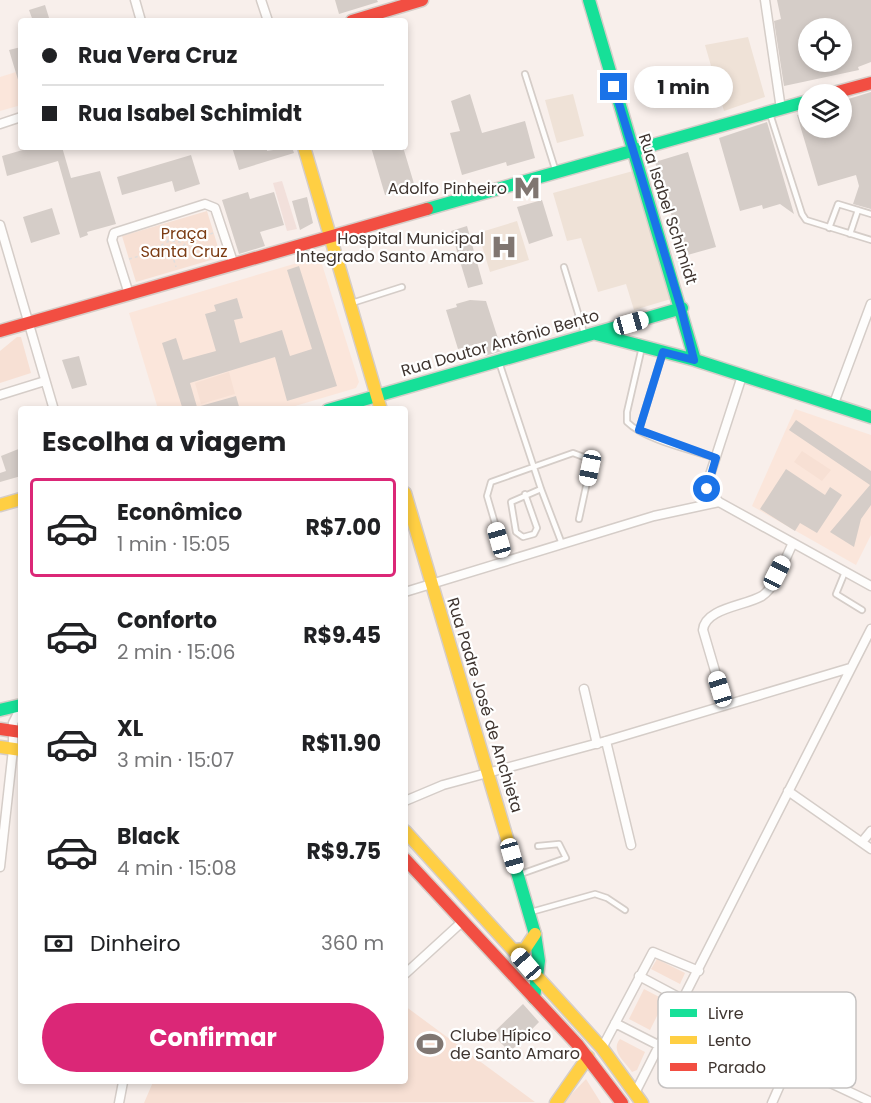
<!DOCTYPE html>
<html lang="pt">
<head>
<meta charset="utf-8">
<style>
	:root { --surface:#fff; --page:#f6f6f6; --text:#202124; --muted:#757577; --line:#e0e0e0; --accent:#db2777 }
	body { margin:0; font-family:Poppins,sans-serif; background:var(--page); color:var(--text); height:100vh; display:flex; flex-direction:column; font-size:22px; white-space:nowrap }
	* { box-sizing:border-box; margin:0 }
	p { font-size:20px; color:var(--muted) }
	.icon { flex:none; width:33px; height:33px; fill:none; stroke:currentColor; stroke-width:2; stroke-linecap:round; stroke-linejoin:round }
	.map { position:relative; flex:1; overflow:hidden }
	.drawer { position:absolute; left:18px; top:406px; width:390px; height:678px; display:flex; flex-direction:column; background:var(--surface); border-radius:6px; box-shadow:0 3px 9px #0003 }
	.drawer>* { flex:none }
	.guide { position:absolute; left:18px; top:18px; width:390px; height:132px; border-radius:6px; box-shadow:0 3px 9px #0003; display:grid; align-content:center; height:132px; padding:0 24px; background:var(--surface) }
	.controls { position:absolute; left:798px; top:18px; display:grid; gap:12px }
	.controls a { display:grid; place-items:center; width:54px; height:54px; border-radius:50%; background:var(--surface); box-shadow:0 3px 9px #0003; font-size:30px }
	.end { position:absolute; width:27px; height:27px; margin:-14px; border:8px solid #1a73e8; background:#fff; box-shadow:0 0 0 3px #fff }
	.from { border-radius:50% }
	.bubble { position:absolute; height:42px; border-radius:21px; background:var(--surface); box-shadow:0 3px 9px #0003; font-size:20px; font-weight:700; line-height:42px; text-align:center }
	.car { position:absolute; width:18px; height:36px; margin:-18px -9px; border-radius:8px; box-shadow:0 0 4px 2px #0007; background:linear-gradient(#fff 24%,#345 0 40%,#fff 0 76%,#345 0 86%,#fff 0) }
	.guide b { display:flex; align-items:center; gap:21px; height:57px; font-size:22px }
	.guide b+b { border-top:2px solid var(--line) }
	.guide i { width:15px; height:15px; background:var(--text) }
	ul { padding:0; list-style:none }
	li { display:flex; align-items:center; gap:18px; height:99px; margin:0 12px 9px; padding:0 12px; border:3px solid transparent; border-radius:6px }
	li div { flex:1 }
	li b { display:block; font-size:22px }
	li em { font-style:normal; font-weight:700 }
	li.selected { border-color:var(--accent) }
	li>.icon { width:54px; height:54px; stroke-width:1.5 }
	h2 { padding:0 24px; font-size:27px; line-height:72px }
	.pay { display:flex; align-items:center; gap:15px; height:66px; padding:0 24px; font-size:22px }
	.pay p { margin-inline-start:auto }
	.button { display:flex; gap:12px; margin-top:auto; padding:12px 24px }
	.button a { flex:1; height:69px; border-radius:36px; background:var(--accent); color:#fff; font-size:24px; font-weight:700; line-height:69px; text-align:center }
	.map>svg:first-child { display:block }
</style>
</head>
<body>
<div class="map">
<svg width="871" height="1103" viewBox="0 0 871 1103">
	<rect width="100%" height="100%" fill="#f8efeb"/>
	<path fill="#f2e0db" d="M282 181 297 229 287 231 273 183Z"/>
	<path fill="#fbe6db" d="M16 72 21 91V105L0 111V77Z
		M314 258 321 261 359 382 356 388 285 409H158L129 313Z
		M795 409 871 435V535L856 565 752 506Z"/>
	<path fill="#efe2d7" d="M748 37 765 97 724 111 705 45Z
		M573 94 584 136 557 143 545 100Z
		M633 171 671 299 634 310 626 284 598 292 581 238 567 241 553 193Z
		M517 221 529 260 490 272 478 233Z"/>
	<path fill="#f7e0d4" d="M207 211 221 257 136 282 122 236Z
		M17 337H21L31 373 0 383V351Z
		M229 372 235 394 201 404 195 383Z
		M802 451 831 470 822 481 794 462Z
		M657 959 685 973 680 984 651 969Z
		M644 989 665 1000 650 1030 629 1019Z
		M405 1006 535 1102 144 1103 153 1082H405Z
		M620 1039 645 1052 637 1070 632 1072C625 1062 610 1051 620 1039Z
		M586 1079 601 1103H563Z"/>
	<path fill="#d5cdc8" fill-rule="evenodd" d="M335 0H377L378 2 339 14Z
		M777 0H871V62L858 67 859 70 784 86 774 21 781 19ZM808 28H842V62H808Z
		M45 5 50 21H33L29 10Z
		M21 47V83H19L9 50Z
		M871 92V209L853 204 859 186 856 175 818 186 797 115 807 113 808 128H842V101Z
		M470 94 482 133 525 121 535 158 507 166 506 162 462 175 450 133 460 131 451 101Z
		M767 122 794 214 780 204 763 209 762 205 740 211 719 138Z
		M33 147H62L71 178 100 171 116 224 87 232 88 235 80 238 58 161 7 176 2 156Z
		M232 147H267V151L292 147 294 153 239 170Z
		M371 147H403L415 187 385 195Z
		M688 152 716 247 684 256 655 162Z
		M191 155 200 184 175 192 172 181 122 195 117 177Z
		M248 192 250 199 274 192 284 225 260 232 265 246 239 254 222 200Z
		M307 197 313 223 300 230 292 201Z
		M542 200 553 236 529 244 517 207Z
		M52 208 60 234 31 243 23 217Z
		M467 226 483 284 468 288 451 231Z
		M299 266 337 386 287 401 275 357 190 383 197 407 236 396 240 410H183L162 343 176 338 183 360 216 351 205 314 216 311 214 305 237 298 243 318 234 320 240 343 282 330 290 356 312 349 287 270Z
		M470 300 486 301 502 351 485 356 480 343 458 349 446 310 457 307 456 304Z
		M79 356 87 385 72 389 62 360Z
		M796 420 871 471V505L861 519 854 547 830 532 870 485 789 430Z
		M21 448V476L0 482V473L6 471 1 456Z
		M786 469 825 495 830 487 842 495 817 533 800 523 795 531 760 509Z
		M523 1004 539 1022 510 1052 492 1034Z"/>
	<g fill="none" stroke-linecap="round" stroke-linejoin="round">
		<g stroke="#d5cdc8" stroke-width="8">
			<path id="lane" d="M525 74 556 172
				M770 114 802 214 806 220 871 240
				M829 228 838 204 871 214
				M850 234 858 210
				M564 267 584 333
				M352 303 402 287
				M642 347 627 412V422C645 440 691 450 716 458
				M499 362 541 489 562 544
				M639 430 663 352
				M525 494 537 528 534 534 523 537 516 532 511 502 541 489
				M506 561 487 496 491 482 573 453 589 459 590 468 579 519
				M845 572 836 594 862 610
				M518 875 566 858 559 844 538 846
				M531 912 595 894 607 898 625 910"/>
		</g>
		<g stroke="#d5cdc8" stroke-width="11">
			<path id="street" d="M135 0 141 21
				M261 0 268 21
				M765 0 781 109
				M0 124 21 117
				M0 225 54 410
				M129 294 112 240 114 233 205 204 215 208 234 265
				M742 376 708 481 707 489 719 502 871 586
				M0 395 45 381
				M833 406 871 304
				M405 592 654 516 719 502
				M584 689 597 744
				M725 705 703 630C705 608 745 606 762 596 777 586 785 558 793 543
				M606 741 631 845
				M788 791 871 849
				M405 801 443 785 606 741 850 668
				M862 842 871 831
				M0 867 13 749V723L21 707
				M405 974 463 921
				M639 976 684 1000
				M615 1023 660 1046
				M602 1048 653 952 699 971
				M790 1064 871 1102
				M635 1093 871 629
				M119 1103 123 1082
				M772 1103 805 1028"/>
		</g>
		<g stroke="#d5cdc8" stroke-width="15">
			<path id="fast" d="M589 0 695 360
				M427 209 808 101
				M596 334 695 360 871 417
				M328 410 682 308
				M0 710 21 705
				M514 862 535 934 539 961 534 998"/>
		</g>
		<g stroke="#d5cdc8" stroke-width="15">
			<path id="slow" d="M304 147 381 410
				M405 493 514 862
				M0 505 21 499
				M0 747 21 750
				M405 831 602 1048 642 1103
				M515 950 525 949 535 934
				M556 1103 588 1057"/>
		</g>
		<g stroke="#d5cdc8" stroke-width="15">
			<path id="jam" d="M352 21 422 0
				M830 94 871 83
				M0 331 427 209
				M0 729 21 732
				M405 859 577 1044 622 1103"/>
		</g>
		<path stroke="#e0dedd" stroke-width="1.5" stroke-dasharray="3 3" stroke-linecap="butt" d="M164 228 168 241
			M157 250C165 240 172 240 184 243
			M172 254 176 267
			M129 259 157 251 166 256 178 252 186 243 213 233"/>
		<use href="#lane" stroke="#fefdfc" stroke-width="4.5"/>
		<use href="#street" stroke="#fefdfc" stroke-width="8"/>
		<use href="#fast" stroke="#16e098" stroke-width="12"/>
		<use href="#slow" stroke="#ffcf43" stroke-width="12"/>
		<use href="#jam" stroke="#f24e42" stroke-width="12"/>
	</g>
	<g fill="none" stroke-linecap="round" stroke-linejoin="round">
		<path stroke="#1a73e8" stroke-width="8" d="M614 87 681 308 694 360 663 352 639 430 716 458 707 489"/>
	</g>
	<defs>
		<g id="metro-bare" transform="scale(2.07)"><path d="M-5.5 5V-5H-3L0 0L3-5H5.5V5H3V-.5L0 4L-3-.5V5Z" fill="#807671" stroke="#fff" stroke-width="2.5" paint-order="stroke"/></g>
		<g id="hospital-bare" transform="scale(2.07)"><path d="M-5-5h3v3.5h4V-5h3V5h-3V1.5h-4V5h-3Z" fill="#807671" stroke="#fff" stroke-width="2.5" paint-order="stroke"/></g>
		<g id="stadium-bare" transform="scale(2.07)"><path d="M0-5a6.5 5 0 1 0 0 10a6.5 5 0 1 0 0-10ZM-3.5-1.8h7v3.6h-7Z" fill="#807671" stroke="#fff" stroke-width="2.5" paint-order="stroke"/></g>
	</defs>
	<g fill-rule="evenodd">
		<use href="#metro-bare" x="527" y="188"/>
		<use href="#hospital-bare" x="504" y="247"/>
		<use href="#stadium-bare" x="430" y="1044"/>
	</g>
	<g text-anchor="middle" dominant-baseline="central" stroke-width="4.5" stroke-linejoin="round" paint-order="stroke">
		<g font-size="16" fill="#3f3530" stroke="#fff" text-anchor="end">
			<text x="507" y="188">Adolfo Pinheiro</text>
			<text x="484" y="238">Hospital Municipal<tspan x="484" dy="18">Integrado Santo Amaro</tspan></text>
			<text x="450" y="1035" text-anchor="start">Clube Hípico<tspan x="450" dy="18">de Santo Amaro</tspan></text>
		</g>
		<g font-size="16" fill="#3f3530" stroke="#fff">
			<text transform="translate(668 209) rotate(72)">Rua Isabel Schimidt</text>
			<text transform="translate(500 343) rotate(-16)">Rua Doutor Antônio Bento</text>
			<text transform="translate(485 705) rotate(73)">Rua Padre José de Anchieta</text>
		</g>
		<g font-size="16" fill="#7c3c14" stroke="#fff">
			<text x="184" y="233">Praça<tspan x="184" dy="18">Santa Cruz</tspan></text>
		</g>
	</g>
	<rect x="658" y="992" width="198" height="96" rx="9" fill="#fff" stroke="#c5c2c1" stroke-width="1.5"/>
	<rect x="670" y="1009" width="27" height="8" fill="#16e098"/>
	<rect x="670" y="1036" width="27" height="8" fill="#ffcf43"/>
	<rect x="670" y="1063" width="27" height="8" fill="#f24e42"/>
	<g font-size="16" fill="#3f3530">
		<text x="708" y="1019">Livre</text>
		<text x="708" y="1046">Lento</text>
		<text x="708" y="1073">Parado</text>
	</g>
</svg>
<div class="controls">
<a><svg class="icon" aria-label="locate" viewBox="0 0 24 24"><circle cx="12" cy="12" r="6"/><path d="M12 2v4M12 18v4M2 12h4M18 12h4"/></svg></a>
<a><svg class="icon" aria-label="layers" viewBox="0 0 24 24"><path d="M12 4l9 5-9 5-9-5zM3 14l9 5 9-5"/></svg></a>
</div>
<i class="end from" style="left:707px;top:489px"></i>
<i class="end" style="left:614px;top:87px"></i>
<div class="bubble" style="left:634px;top:66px;width:99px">1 min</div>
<i class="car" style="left:631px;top:323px;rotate:74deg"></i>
<i class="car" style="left:590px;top:468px;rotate:192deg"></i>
<i class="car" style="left:499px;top:540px;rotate:344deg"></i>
<i class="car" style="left:777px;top:573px;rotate:27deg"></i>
<i class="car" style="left:720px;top:689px;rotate:343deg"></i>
<i class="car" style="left:512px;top:856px;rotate:164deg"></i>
<i class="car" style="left:526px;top:964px;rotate:319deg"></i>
<div class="guide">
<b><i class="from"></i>Rua Vera Cruz</b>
<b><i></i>Rua Isabel Schimidt</b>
</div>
<section class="drawer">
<h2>Escolha a viagem</h2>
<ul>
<li class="selected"><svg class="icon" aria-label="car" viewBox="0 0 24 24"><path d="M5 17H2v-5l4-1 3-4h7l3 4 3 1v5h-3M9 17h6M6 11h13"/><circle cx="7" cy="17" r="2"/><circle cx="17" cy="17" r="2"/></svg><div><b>Econômico</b><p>1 min · 15:05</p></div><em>R$7.00</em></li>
<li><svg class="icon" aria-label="car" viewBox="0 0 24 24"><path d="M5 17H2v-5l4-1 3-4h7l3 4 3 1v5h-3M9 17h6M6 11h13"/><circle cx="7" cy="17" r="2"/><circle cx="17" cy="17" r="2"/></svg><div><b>Conforto</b><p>2 min · 15:06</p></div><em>R$9.45</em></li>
<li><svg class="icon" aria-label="car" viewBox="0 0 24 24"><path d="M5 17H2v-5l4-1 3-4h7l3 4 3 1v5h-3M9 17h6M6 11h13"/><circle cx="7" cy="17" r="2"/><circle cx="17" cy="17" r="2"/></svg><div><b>XL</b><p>3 min · 15:07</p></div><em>R$11.90</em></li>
<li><svg class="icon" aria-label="car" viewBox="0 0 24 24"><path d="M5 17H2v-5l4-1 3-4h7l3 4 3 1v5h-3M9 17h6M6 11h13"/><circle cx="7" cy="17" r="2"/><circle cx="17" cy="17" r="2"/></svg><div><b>Black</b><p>4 min · 15:08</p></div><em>R$9.75</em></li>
</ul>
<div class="pay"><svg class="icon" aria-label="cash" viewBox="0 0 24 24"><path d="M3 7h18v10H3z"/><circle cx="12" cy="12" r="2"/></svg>Dinheiro<p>360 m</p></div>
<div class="button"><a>Confirmar</a></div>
</section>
</div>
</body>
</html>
